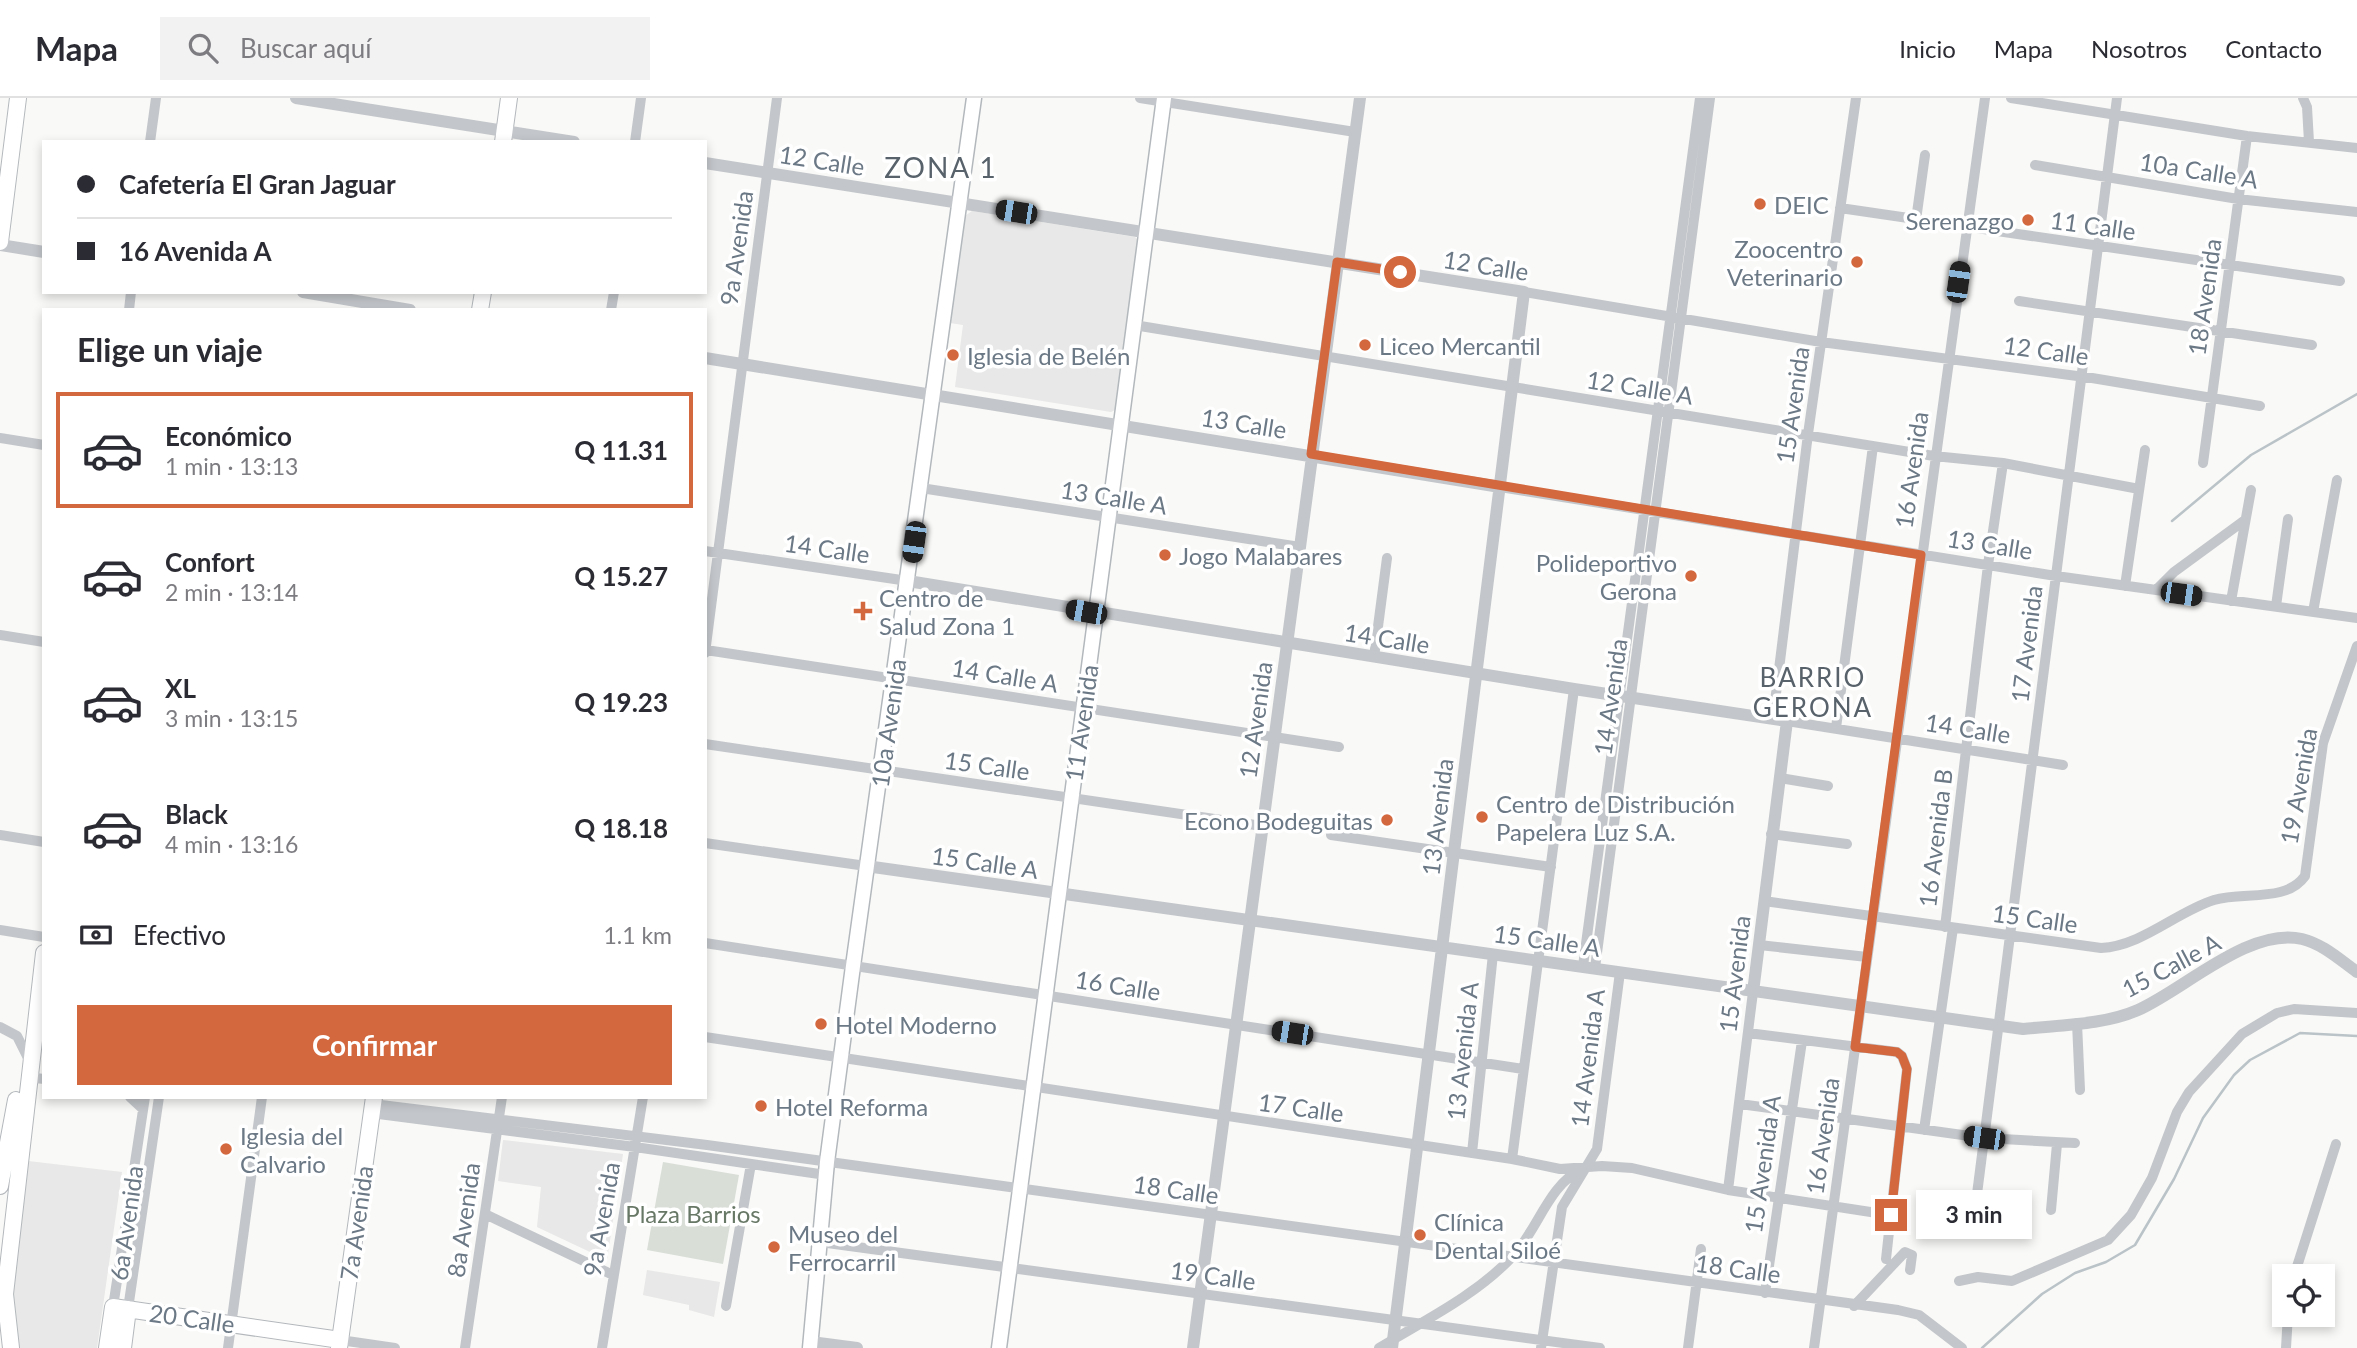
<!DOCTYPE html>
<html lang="es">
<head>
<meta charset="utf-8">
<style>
	:root { --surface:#fff; --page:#f2f2f3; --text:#2b2b33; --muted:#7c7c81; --line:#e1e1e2; --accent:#d3673d }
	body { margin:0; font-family:Lato,sans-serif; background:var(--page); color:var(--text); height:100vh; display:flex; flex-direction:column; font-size:26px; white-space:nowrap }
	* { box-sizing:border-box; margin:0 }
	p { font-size:23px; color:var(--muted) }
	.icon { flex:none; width:38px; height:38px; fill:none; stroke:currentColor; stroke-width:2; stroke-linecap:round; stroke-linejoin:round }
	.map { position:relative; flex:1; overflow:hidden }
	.drawer { position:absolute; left:42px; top:210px; width:665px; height:791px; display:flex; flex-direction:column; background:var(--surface); border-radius:0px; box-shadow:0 4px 10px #0003 }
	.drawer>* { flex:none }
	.top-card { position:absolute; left:42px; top:42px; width:665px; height:154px; border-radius:0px; box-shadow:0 4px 10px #0003; display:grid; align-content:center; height:154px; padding:0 35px; background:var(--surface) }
	.buttons { position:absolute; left:2272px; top:1166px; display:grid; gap:14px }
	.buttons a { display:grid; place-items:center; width:63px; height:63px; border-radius:0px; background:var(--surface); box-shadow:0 4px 10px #0003; font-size:35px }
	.end { position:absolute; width:32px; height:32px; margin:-16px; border:9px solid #d3673d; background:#fff; box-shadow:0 0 0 4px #fff }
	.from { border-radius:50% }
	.bubble { position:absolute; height:49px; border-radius:0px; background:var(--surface); box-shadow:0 4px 10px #0003; font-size:23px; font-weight:700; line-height:49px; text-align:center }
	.car { position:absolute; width:21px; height:42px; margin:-21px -10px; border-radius:9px; box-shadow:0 0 5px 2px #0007; background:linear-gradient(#222 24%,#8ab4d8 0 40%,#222 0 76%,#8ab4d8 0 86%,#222 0) }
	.top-card b { display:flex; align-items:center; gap:24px; height:66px; font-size:26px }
	.top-card b+b { border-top:2px solid var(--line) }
	.top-card i { width:18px; height:18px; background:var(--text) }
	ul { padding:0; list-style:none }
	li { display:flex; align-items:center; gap:21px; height:116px; margin:0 14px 10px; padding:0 21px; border:4px solid transparent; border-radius:0px }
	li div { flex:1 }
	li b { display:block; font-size:26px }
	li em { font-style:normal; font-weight:700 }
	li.current { border-color:var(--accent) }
	li>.icon { width:63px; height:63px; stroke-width:1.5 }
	h2 { padding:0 35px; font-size:32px; line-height:84px }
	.pay { display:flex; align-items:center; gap:18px; height:77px; padding:0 35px; font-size:26px }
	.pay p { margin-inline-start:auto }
	.action { display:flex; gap:14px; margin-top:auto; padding:14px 35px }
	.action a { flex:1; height:80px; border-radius:0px; background:var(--accent); color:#fff; font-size:28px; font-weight:700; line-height:80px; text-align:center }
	header { display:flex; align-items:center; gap:42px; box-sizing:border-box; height:98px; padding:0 35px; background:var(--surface); border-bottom:2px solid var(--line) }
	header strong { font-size:33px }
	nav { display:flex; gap:38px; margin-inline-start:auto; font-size:24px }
	.search { width:490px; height:63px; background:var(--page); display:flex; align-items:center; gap:18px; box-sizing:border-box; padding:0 24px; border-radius:0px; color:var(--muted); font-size:26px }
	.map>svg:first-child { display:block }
</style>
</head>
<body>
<header>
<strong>Mapa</strong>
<div class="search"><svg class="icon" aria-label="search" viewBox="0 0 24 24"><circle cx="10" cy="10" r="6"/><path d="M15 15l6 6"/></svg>Buscar aquí</div>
<nav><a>Inicio</a><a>Mapa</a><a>Nosotros</a><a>Contacto</a></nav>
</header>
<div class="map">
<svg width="2357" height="1250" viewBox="0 0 2357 1250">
	<rect width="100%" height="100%" fill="#f9f9f7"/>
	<path fill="#e7e8e7" d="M972 113 1135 139 1139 143 1117 311 1111 314 955 289 963 227 950 225 965 118Z
		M503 1042 623 1056 607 1162 537 1129 541 1089 498 1083Z
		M28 1063 122 1074 97 1250H19L10 1214Z
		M647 1172 720 1184 714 1219 689 1212V1207L643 1197Z"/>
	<path fill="#d9ded7" d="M663 1064 739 1077 723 1166 647 1152Z"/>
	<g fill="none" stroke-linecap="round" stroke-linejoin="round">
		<path stroke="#bac3c8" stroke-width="2.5" d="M2172 423 2251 357 2357 296
			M1982 1250 2042 1196 2075 1175 2106 1164 2135 1147 2174 1081 2203 1020 2234 977 2250 962 2300 935 2357 938"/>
		<g stroke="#b3b8bd" stroke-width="17">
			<path id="secondary" d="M810 1250 827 1064 853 868 974 0
				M999 1250 1164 0"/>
		</g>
		<g stroke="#b4b8bc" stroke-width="18">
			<path id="primary" d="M503 44 509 0
				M0 144 18 0
				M480 212 483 194
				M0 1088 16 1002
				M11 1250 5 1196 44 855
				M107 1250 113 1209 340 1242
				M123 1250 128 1211
				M339 1250 374 999"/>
		</g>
		<path stroke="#c3c6ca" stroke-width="10" d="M1140 0 1355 34
			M2011 0 2247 38 2357 50
			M2303 0 2307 9 2309 44
			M150 44 156 0
			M635 44 641 0
			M2035 67 2238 101 2357 114
			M1840 110 2340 183
			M1916 122 1925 57
			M1524 194 1821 244 2092 280 2260 308
			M2019 203 2312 247
			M129 212 131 194
			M611 212 614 194
			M1134 227 1934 358 2003 365 2139 391
			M0 340 44 347
			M2203 365 2247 38
			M1500 389 2056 478 2357 520
			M921 390 1300 449
			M705 453 908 483
			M2125 488 2145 352
			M2156 492 2174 474 2245 422
			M2231 503 2251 392
			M2276 508 2288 421
			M2313 514 2337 382
			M0 537 44 544
			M706 552 1339 649
			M705 555 777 0
			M1374 559 1387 460
			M1773 620 1808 336 1856 0
			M1787 623 2063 667
			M1836 630 1873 348
			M705 646 1262 728
			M1780 680 1828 688
			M1771 736 1847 746
			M0 737 44 744
			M1331 737 1551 769
			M705 745 866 768
			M1764 803 2101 850C2142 848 2176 814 2214 802 2243 793 2286 805 2305 778L2323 645 2357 548
			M1945 829 1988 467 2003 365
			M0 832 44 839
			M705 845 1523 971
			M1759 847 1867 859
			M1583 868 1700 0
			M1595 870 1710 0
			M2077 925 2080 992
			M0 929 17 938 28 960
			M1748 935 1897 954 1902 958 1907 971 1886 1161
			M705 939 1512 1061 1560 1071 1602 1068 1632 1070 1728 1092 1890 1117
			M27 979 44 981
			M130 999 143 1011
			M373 1006 707 1047 1898 1212 1919 1217 1962 1250
			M1740 1006 1984 1040 2075 1045
			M371 1015 635 1049 826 1077
			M1924 1032 1953 830
			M1472 1055 1493 856
			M1512 1061 1574 591
			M1728 1092 1753 894
			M1977 1096 2117 0
			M2051 1112 2057 1046
			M485 1116 613 1177
			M820 1144 1600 1250
			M2294 1178 2336 1046
			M1959 1183 1978 1179 2012 1183 2108 1142 2131 1117 2152 1080 2177 1014 2189 994 2242 936 2277 915 2294 911 2357 915
			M1765 1195 1802 943
			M726 1208 751 1066
			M1854 1208 1905 1154 1912 1157 1910 1172
			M113 1209 145 999
			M128 1211 159 999
			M340 1242 395 1250
			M228 1250 262 999
			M465 1250 502 999
			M602 1250 643 999
			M1379 1250C1425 1222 1475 1198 1512 1159 1538 1132 1548 1087 1582 1071
			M1541 1250 1562 1109 1597 1051 1620 874
			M1688 1250 1701 1151
			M1814 1250 1985 0
			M2286 1250 2288 1216"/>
		<path stroke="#c3c6ca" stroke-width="12" d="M296 0 574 44
			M705 65 1524 194 1392 1250
			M0 147 44 154
			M303 194 410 212
			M705 260 1500 389
			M908 483 1574 591 1787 623 1753 894
			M866 768 2023 931C2060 927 2104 927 2138 912 2185 891 2249 829 2302 841 2323 846 2340 862 2357 874
			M811 1244 857 1250
			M1193 1250 1360 0"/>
		<use href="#secondary" stroke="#fff" stroke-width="14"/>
		<use href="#primary" stroke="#fff" stroke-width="16"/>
	</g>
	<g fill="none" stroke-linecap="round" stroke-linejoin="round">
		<path stroke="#d3673d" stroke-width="9" d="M1400 174 1337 164 1311 356 1921 457 1855 949 1897 954 1902 958 1907 971 1891 1117"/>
	</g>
	<g fill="#d3673d" stroke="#fff" stroke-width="2.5">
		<circle cx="1760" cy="106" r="7"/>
		<circle cx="2028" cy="122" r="7"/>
		<circle cx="1857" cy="164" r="7"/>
		<circle cx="1365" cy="247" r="7"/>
		<circle cx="953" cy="257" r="7"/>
		<circle cx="1165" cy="457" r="7"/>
		<circle cx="1691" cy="478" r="7"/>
		<path d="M859.5 502.5h7v7h7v7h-7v7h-7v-7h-7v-7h7z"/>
		<circle cx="1482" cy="719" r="7"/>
		<circle cx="1387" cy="722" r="7"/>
		<circle cx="821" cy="926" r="7"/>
		<circle cx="761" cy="1008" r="7"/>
		<circle cx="226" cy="1051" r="7"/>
		<circle cx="1420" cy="1137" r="7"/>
		<circle cx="774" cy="1149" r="7"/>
	</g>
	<g text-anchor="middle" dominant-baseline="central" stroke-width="7" stroke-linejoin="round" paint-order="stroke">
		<g font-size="24" fill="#6b7885" stroke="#fff">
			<text transform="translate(822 62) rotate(9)">12 Calle</text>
			<text transform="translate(2199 72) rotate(9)">10a Calle A</text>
			<text transform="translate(2093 127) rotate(8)">11 Calle</text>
			<text transform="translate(736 150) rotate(-82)">9a Avenida</text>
			<text transform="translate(1486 167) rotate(9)">12 Calle</text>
			<text transform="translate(2204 199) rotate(-82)">18 Avenida</text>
			<text transform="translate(2046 252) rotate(8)">12 Calle</text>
			<text transform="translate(1640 289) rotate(9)">12 Calle A</text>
			<text transform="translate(1792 307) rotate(-82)">15 Avenida</text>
			<text transform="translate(1244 325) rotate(9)">13 Calle</text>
			<text transform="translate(1911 372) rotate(-82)">16 Avenida</text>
			<text transform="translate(1114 399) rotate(9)">13 Calle A</text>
			<text transform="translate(1990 446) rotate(9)">13 Calle</text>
			<text transform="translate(827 450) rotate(8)">14 Calle</text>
			<text transform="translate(1387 540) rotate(9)">14 Calle</text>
			<text transform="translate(2026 546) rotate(-83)">17 Avenida</text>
			<text transform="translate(1005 577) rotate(9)">14 Calle A</text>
			<text transform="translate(1610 599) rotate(-82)">14 Avenida</text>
			<text transform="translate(1255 622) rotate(-82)">12 Avenida</text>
			<text transform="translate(888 625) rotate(-82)">10a Avenida</text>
			<text transform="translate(1081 625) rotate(-82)">11 Avenida</text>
			<text transform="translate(1968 630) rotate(9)">14 Calle</text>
			<text transform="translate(987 667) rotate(8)">15 Calle</text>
			<text transform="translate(2298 688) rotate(-80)">19 Avenida</text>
			<text transform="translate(1437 719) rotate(-83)">13 Avenida</text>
			<text transform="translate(1935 740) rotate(-83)">16 Avenida B</text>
			<text transform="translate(985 764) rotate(8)">15 Calle A</text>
			<text transform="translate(2035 820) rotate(8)">15 Calle</text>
			<text transform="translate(1547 842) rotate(8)">15 Calle A</text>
			<text transform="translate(2171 867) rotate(-28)">15 Calle A</text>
			<text transform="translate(1734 876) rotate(-83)">15 Avenida</text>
			<text transform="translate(1118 887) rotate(9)">16 Calle</text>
			<text transform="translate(1462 953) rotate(-84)">13 Avenida A</text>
			<text transform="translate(1587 960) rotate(-83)">14 Avenida A</text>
			<text transform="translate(1301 1009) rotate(8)">17 Calle</text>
			<text transform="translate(1822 1038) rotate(-82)">16 Avenida</text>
			<text transform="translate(1762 1066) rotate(-82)">15 Avenida A</text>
			<text transform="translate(1176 1091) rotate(8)">18 Calle</text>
			<text transform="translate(601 1121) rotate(-80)">9a Avenida</text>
			<text transform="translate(463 1122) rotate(-82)">8a Avenida</text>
			<text transform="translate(126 1125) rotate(-82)">6a Avenida</text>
			<text transform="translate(356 1125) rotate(-82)">7a Avenida</text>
			<text transform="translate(1738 1170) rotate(8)">18 Calle</text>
			<text transform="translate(1213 1177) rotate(8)">19 Calle</text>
			<text transform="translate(192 1220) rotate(8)">20 Calle</text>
		</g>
		<g font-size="24" fill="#6b7885" stroke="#fff" text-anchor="start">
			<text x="1774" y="106">DEIC</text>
			<text x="2014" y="122" text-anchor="end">Serenazgo</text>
			<text x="1843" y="150" text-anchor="end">Zoocentro<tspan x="1843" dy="28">Veterinario</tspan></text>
			<text x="1379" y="247">Liceo Mercantil</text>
			<text x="967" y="257">Iglesia de Belén</text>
			<text x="1179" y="457">Jogo Malabares</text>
			<text x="1677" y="464" text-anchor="end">Polideportivo<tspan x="1677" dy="28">Gerona</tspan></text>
			<text x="879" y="499">Centro de<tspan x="879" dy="28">Salud Zona 1</tspan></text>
			<text x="1496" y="705">Centro de Distribución<tspan x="1496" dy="28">Papelera Luz S.A.</tspan></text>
			<text x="1373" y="722" text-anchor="end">Econo Bodeguitas</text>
			<text x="835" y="926">Hotel Moderno</text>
			<text x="775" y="1008">Hotel Reforma</text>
			<text x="240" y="1037">Iglesia del<tspan x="240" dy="28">Calvario</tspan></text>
			<text x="1434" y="1123">Clínica<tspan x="1434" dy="28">Dental Siloé</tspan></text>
			<text x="788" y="1135">Museo del<tspan x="788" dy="28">Ferrocarril</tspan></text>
		</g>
		<g font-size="24" fill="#687866" stroke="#fff">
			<text x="693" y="1115">Plaza Barrios</text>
		</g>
		<g font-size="26" letter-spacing="2" fill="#58626b" stroke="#fff">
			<text x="1813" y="579">BARRIO<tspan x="1813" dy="30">GERONA</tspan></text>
		</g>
		<g font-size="28" letter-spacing="2" fill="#58626b" stroke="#fff">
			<text x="941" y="69">ZONA 1</text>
		</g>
	</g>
</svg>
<div class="buttons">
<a><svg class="icon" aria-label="locate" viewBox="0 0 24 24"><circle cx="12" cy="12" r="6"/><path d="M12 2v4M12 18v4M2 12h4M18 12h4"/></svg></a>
</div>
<i class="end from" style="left:1400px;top:174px"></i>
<i class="end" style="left:1891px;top:1117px"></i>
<div class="bubble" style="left:1916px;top:1092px;width:116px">3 min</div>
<i class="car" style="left:1016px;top:114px;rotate:279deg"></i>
<i class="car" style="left:1958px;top:184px;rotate:8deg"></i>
<i class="car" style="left:914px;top:444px;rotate:188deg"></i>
<i class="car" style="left:2181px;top:496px;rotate:98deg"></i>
<i class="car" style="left:1086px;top:514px;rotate:280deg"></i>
<i class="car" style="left:1292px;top:935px;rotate:279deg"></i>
<i class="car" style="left:1984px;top:1040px;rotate:278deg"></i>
<div class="top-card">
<b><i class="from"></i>Cafetería El Gran Jaguar</b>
<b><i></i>16 Avenida A</b>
</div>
<section class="drawer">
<h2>Elige un viaje</h2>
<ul>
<li class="current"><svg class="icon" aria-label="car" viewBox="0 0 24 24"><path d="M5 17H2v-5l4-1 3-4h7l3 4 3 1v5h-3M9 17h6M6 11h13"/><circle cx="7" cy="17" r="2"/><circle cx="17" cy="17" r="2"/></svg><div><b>Económico</b><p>1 min · 13:13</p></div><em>Q 11.31</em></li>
<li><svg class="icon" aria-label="car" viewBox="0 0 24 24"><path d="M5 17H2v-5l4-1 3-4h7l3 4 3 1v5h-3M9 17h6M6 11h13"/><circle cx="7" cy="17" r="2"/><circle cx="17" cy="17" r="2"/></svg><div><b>Confort</b><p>2 min · 13:14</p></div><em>Q 15.27</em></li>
<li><svg class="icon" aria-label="car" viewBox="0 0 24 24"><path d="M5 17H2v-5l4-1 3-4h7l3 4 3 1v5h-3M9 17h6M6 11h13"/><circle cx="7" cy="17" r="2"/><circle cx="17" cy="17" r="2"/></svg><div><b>XL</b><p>3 min · 13:15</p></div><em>Q 19.23</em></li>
<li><svg class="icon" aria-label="car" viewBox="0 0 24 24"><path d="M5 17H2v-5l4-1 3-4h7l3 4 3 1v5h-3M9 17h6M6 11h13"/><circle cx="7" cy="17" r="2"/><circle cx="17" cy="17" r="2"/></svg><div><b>Black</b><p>4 min · 13:16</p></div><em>Q 18.18</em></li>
</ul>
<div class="pay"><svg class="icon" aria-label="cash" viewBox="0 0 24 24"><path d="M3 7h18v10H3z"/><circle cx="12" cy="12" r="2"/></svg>Efectivo<p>1.1 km</p></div>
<div class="action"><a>Confirmar</a></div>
</section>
</div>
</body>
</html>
